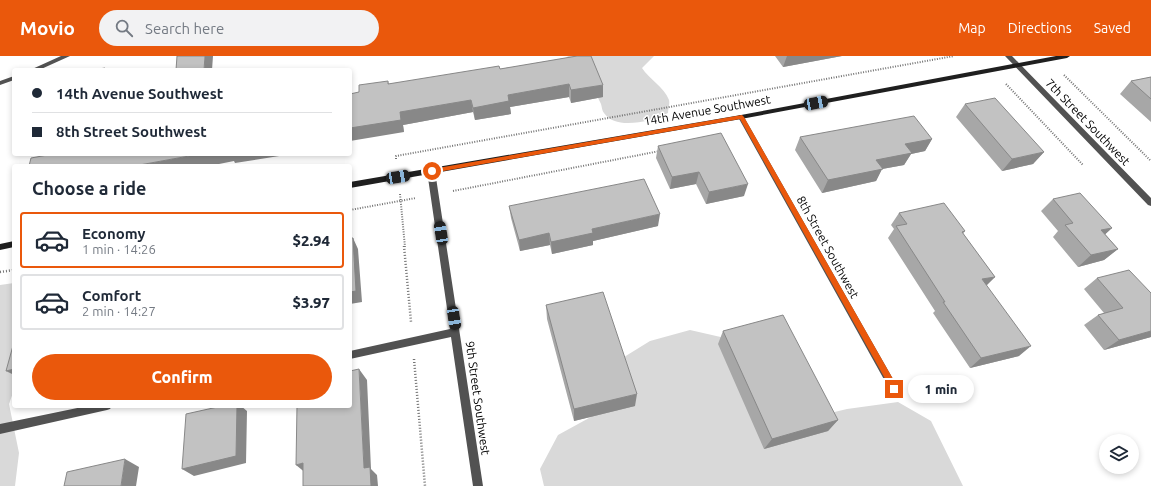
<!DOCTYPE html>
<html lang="en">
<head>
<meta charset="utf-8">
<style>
	:root { --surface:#fff; --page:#f2f2f3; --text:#1f2937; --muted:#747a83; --line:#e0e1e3; --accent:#ea580c }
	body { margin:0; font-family:Ubuntu,sans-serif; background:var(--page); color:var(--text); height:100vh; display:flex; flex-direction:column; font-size:15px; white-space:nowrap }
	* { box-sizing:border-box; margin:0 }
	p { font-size:13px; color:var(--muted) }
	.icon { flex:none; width:22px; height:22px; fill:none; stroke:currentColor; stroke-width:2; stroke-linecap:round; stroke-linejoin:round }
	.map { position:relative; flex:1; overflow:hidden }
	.drawer { position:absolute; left:12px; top:108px; width:340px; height:244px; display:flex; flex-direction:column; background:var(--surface); border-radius:4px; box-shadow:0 2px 6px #0003 }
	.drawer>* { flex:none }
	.top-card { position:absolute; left:12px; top:12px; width:340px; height:88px; border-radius:4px; box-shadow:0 2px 6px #0003; display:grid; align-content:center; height:88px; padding:0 20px; background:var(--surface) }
	.fabs { position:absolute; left:1099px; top:378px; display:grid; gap:8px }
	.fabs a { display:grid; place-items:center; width:40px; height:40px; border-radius:50%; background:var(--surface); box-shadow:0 2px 6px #0003; font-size:20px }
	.end { position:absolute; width:18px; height:18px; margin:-9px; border:5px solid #ea580c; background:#fff; box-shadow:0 0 0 2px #fff }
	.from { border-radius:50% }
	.bubble { position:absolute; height:28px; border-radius:14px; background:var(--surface); box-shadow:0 2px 6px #0003; font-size:13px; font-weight:800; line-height:28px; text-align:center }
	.car { position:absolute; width:12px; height:24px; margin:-12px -6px; border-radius:5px; box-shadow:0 0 3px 1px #0007; background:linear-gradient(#222 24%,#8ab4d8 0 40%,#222 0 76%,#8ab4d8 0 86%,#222 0) }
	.top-card b { display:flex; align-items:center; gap:14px; height:38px; font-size:15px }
	.top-card b+b { border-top:1px solid var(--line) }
	.top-card i { width:10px; height:10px; background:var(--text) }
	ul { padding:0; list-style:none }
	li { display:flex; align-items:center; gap:12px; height:56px; margin:0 8px 6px; padding:0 12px; border:2px solid var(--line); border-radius:4px }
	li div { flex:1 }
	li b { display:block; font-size:15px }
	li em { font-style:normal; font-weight:800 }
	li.current { border-color:var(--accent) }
	li>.icon { width:36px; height:36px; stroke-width:1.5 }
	h2 { padding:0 20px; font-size:18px; line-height:48px }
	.action { display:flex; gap:8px; margin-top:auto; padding:8px 20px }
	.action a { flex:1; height:46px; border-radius:24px; background:var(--accent); color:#fff; font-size:16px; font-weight:800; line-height:46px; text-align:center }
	header { display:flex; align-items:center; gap:24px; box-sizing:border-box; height:56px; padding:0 20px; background:var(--accent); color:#fff }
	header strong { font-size:19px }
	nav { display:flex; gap:22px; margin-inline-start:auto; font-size:14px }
	.search { width:280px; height:36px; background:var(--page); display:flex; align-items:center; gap:10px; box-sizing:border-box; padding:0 14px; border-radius:22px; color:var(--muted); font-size:15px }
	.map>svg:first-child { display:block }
</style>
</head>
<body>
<header>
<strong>Movio</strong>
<div class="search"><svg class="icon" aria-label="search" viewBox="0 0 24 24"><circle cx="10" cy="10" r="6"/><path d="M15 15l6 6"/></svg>Search here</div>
<nav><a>Map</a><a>Directions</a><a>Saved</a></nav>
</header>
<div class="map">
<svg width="1151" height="430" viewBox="0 0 1151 430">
	<rect width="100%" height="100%" fill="#fff"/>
	<path fill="#d9d9d9" d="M567 0H654L642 12C649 23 664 31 669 44 670 48 668 53 668 57 652 65 616 75 604 57 602 55 602 51 601 48 593 31 582 12 567 0Z
		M14 227V334L9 348 19 397 15 430H0V229Z
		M690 274 725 282 797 365 847 353 898 346 931 365 963 430H544L540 413 558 379 589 362 609 342 616 306 650 285Z"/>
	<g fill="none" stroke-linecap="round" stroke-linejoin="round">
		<path stroke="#747474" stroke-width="2" stroke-dasharray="1 1.5" stroke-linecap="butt" d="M1064 19 1151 105
			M1006 28 1083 109
			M396 103V100L954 0
			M453 135 660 95
			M400 138 405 191
			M350 154 416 142"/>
		<path stroke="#747474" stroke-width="2.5" stroke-dasharray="1 2" stroke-linecap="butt" d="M404 190 411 266
			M0 216 14 214
			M414 303 425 430"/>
		<path fill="#525252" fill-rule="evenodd" d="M61 0H70L39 14H30Z
			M1005 0H1012L1151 142V150L1148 149Z
			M14 20V24L0 29V25Z
			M739 59H743L744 61 897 330 898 333 897 336 894 337 891 336 738 61Z
			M431 112 435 115 483 430H473L451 281 350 303V295L450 273 427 115Z
			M87 350H112L110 353 107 354 0 378V368Z"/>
		<path fill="#1f1f1f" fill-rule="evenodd" d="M1056 0H1070L1067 2 741 63 350 132V126L741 59Z
			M14 185V191L0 194V188Z"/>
	</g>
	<path fill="#a7a7a7" d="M577 0 603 41 571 47 569 41 510 51 511 58 475 64 473 56 403 69 404 76 359 36 388 25 389 28 500 13Z
		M775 0H842L783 11Z
		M1151 21V66L1120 38 1131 25Z
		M965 48 1044 96 1033 108 1002 115 956 61Z
		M800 81 932 83 925 95 911 98 904 109 882 113 876 125 822 137 795 94Z
		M658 90 744 140 706 148 696 128 670 133 656 102Z
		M1053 143 1112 172 1105 178 1118 193 1104 204 1078 211 1053 181 1058 175 1041 155Z
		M509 150 658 170 593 185V189L552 198 550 189 520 195 511 162Z
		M899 157 965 175 963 178 995 221 986 229 1019 300 970 312 933 257 935 255 888 182 894 173 891 169Z
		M1097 222 1151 237V281L1104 294 1084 269 1098 259 1104 257 1084 233Z
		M546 249 635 350 574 365 547 263Z
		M723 275 838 364 828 375 764 393 718 288Z"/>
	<path fill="#888" d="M205 0H213L212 14H204Z
		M787 0H842L783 11Z
		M569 28V41L510 51 511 58 475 64 473 52 508 39Z
		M603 29V41L571 47V34Z
		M471 44 473 56 403 69 404 76 350 85V72L400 56Z
		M932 83 925 95 911 98 904 109 882 113 876 125 822 137 828 124 876 104 905 88Z
		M1044 96 1033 108 1002 115 1012 103Z
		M200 98H292L235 107 234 105 209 110H134Z
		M699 116 696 128 670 133 672 121Z
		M748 128 744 140 706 148 709 136Z
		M660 158 658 170 593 185V189L552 198 551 186 592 173Z
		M1112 172 1099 184 1101 174Z
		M549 177 550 189 520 195 519 184Z
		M353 182 358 193 362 246 350 248Z
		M1118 193 1104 204 1078 211 1091 199Z
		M995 221 984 232 982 223Z
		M1151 275V281L1104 294 1119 284Z
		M1031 290 1019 300 970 312 981 302Z
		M14 313V319L6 315Z
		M359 313 367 324 371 413 377 419 378 430H371L364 412Z
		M637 338 635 350 574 365V353Z
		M237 350H241L247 355 246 407 194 420 182 413Z
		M838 364 828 375 764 393 772 383Z
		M125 403 139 411 136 430H121Z
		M303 407 307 418 296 409Z"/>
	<path fill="#c2c2c2" stroke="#888" d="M177 0H205L204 14H176Z
		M577 0H591L603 29 571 34 569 28 508 39 509 45 473 52 471 44 400 56 401 64 350 72V38L359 36V29L388 25V28L499 10 500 13Z
		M105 12V14H93Z
		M1151 21V43L1131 25Z
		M995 42 1044 96 1012 103 965 48Z
		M914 60 932 83 905 88 912 97 876 104 883 113 828 124 800 81Z
		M721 77 748 128 709 136 699 116 672 121 658 90Z
		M53 98H200L134 110H29L31 102Z
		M644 123 660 158 592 173 593 177 551 186 549 177 519 184 509 150Z
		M1080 137 1112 172 1101 174 1118 193 1091 199 1065 169 1073 167 1053 143Z
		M944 147 965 175 962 176 995 221 982 223 1031 290 981 302 943 246H945L896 170 907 168 899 157Z
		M350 182H353L356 235 350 236Z
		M1129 214 1151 237V275L1119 284 1098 259 1123 252 1097 222Z
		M603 236 637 338 574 353 546 249Z
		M783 259 838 364 772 383 723 275Z
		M14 286V313L6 315Z
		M359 313 364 412 370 411 371 430H303V407L296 409 297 350H350V315Z
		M222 350H237L236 400 182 413 186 358Z
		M125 403 121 430H64L67 416Z"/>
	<path fill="#ea580c" d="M742 59 744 61 897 330V335H892L740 63 432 117 429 115 432 113Z"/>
	<g text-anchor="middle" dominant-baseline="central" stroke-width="3" stroke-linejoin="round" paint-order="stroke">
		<g font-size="12" fill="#000" stroke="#fff">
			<text transform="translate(707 54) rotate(-10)">14th Avenue Southwest</text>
			<text transform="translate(1088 66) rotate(46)">7th Street Southwest</text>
			<text transform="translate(828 191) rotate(61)">8th Street Southwest</text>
			<text transform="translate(478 342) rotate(82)">9th Street Southwest</text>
		</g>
	</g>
</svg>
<div class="fabs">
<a><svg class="icon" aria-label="layers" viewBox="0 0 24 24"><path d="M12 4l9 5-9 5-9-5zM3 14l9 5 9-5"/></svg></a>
</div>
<i class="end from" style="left:432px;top:115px"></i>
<i class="end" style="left:894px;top:333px"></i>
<div class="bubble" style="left:908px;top:319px;width:66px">1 min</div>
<i class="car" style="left:816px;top:47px;rotate:79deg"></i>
<i class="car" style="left:398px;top:121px;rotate:80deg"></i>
<i class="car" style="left:441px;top:177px;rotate:351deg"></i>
<i class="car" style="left:454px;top:262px;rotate:171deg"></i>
<div class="top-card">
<b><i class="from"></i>14th Avenue Southwest</b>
<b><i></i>8th Street Southwest</b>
</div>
<section class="drawer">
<h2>Choose a ride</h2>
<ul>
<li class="current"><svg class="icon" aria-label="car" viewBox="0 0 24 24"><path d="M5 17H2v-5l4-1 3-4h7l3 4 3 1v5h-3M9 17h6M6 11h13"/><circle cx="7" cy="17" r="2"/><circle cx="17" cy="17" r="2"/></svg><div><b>Economy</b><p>1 min · 14:26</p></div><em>$2.94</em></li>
<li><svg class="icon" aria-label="car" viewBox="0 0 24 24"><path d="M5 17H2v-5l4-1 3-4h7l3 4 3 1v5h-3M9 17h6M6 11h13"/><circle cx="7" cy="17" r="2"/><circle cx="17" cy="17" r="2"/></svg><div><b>Comfort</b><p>2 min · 14:27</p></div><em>$3.97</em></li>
</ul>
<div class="action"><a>Confirm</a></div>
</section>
</div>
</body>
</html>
